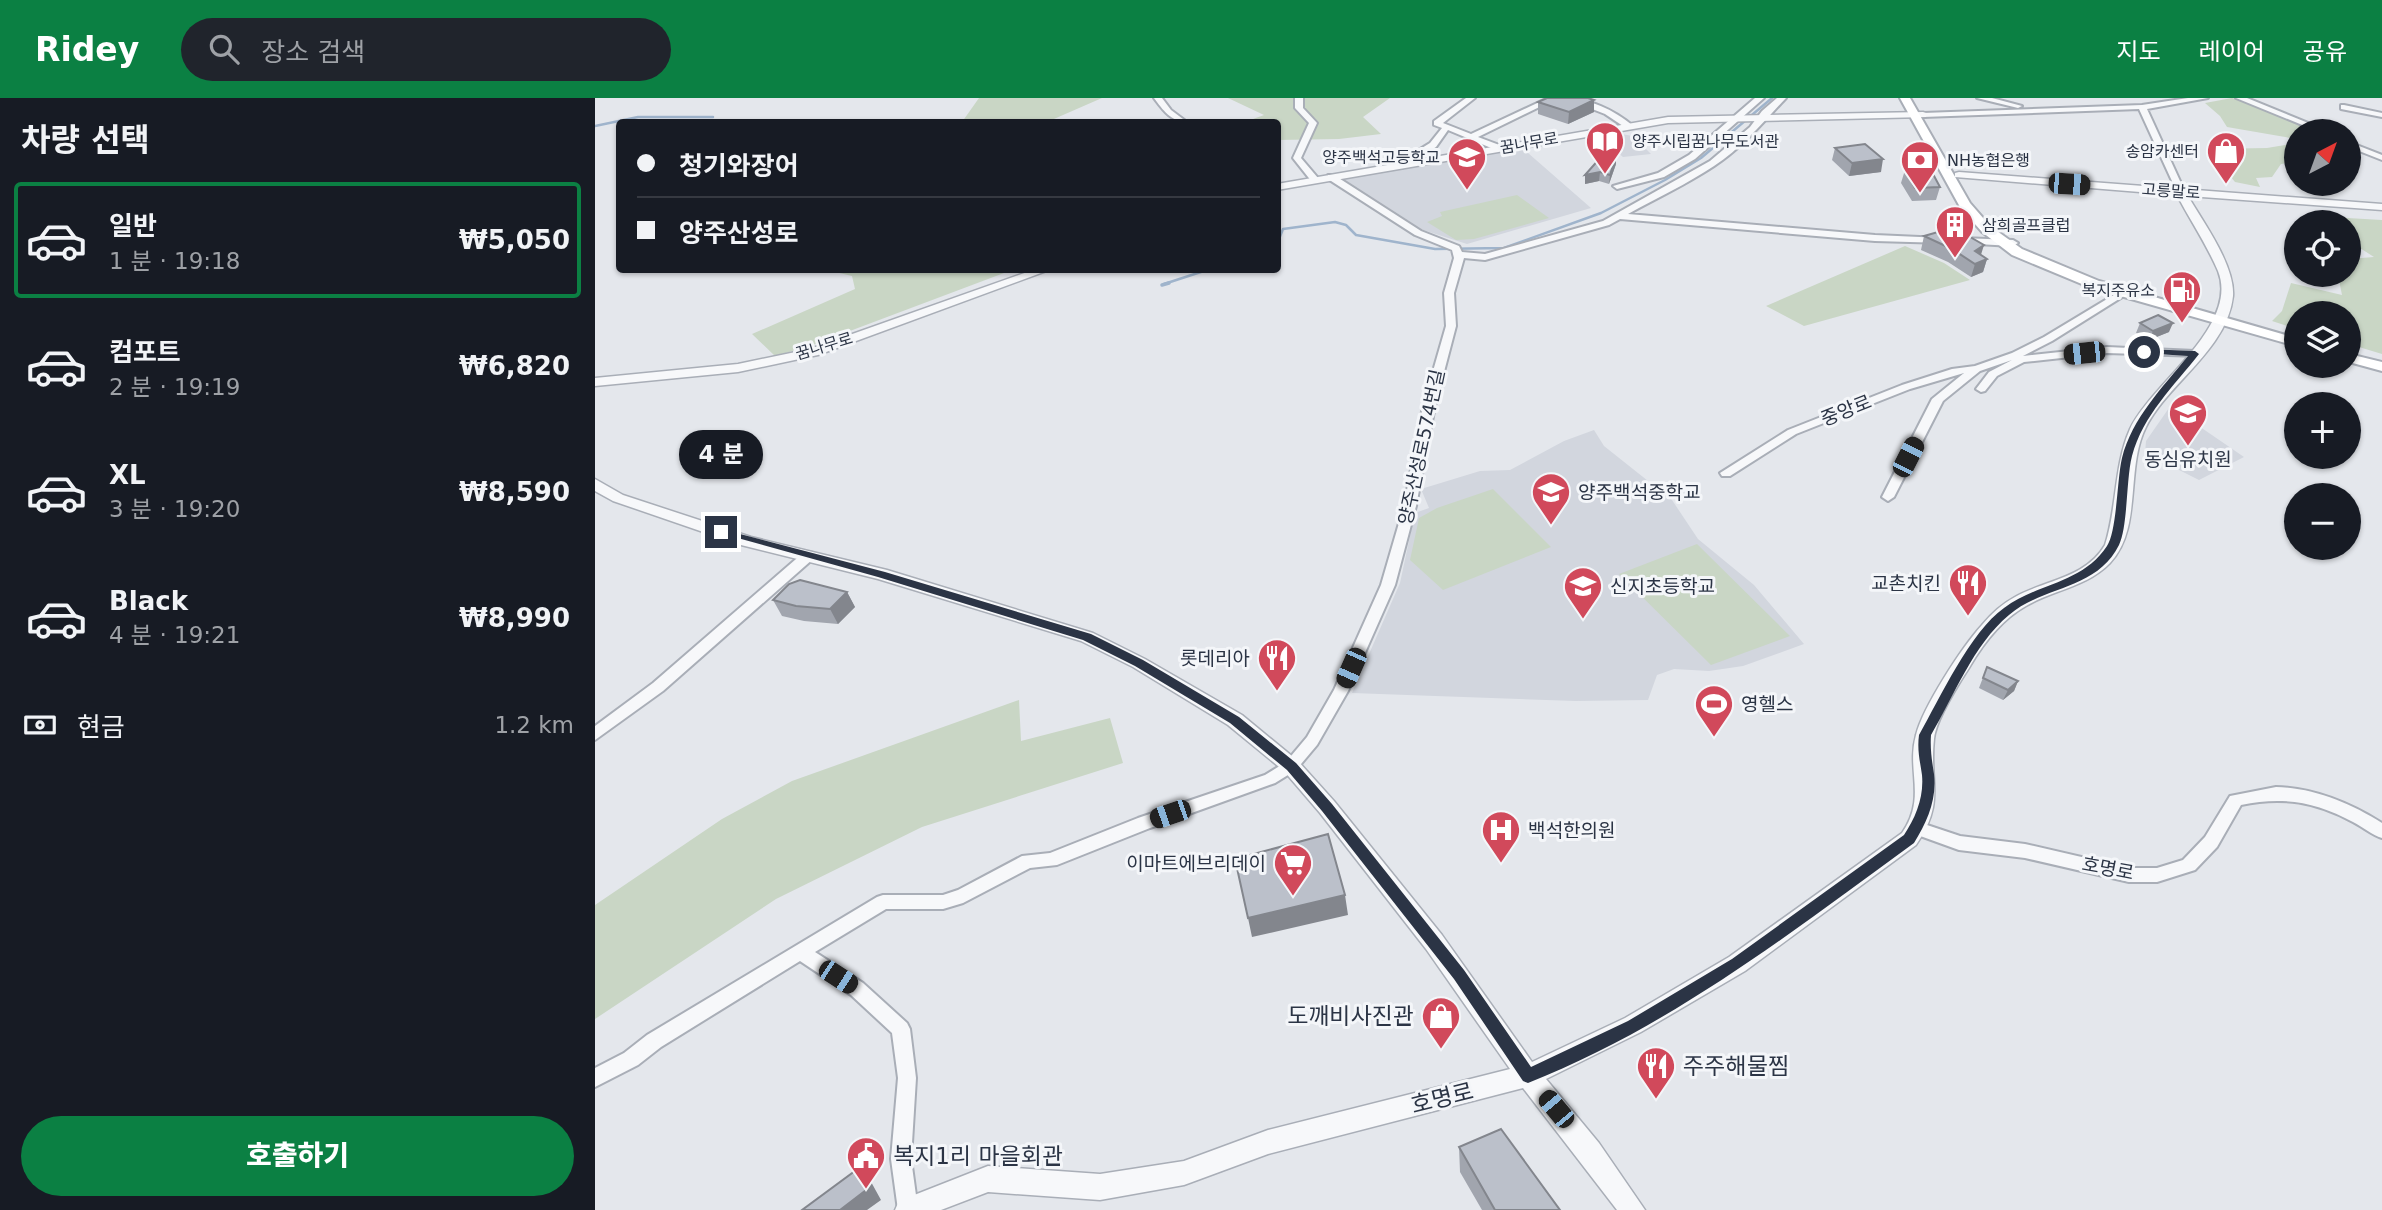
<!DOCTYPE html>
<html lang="ko">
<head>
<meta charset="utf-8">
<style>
	:root { --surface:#171b24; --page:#20242c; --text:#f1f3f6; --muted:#9ea1a6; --line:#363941; --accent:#0b8043 }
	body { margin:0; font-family:"DejaVu Sans","Noto Sans KR",sans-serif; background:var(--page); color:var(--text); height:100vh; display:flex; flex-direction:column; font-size:26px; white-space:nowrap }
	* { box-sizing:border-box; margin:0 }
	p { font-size:23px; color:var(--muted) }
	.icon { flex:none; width:38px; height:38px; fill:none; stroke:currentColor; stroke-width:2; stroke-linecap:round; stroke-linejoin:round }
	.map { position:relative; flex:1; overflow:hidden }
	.sheet { display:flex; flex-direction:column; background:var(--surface); width:595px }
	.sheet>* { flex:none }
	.top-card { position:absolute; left:21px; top:21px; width:665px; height:154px; border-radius:7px; box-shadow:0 2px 5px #0004; display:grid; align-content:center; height:154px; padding:0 21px; background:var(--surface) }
	.needle { width:46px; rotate:41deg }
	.controls { position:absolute; left:1689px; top:21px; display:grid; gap:14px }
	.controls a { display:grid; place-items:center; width:77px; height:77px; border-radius:50%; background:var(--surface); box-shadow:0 2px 5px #0004; font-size:35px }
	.end { position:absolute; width:32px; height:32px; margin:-16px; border:9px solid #2b3445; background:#fff; box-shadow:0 0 0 4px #fff }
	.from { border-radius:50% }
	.bubble { position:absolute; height:49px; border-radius:24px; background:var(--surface); box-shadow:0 2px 5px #0004; font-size:23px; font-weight:800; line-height:49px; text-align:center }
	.car { position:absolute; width:21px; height:42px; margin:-21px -10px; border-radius:9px; box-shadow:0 0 5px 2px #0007; background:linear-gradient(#222 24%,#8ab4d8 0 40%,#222 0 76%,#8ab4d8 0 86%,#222 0) }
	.top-card b { display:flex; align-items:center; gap:24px; height:66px; font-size:26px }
	.top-card b+b { border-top:2px solid var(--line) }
	.top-card i { width:18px; height:18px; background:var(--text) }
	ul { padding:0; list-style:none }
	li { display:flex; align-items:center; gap:21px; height:116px; margin:0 14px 10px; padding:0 7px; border:4px solid transparent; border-radius:7px }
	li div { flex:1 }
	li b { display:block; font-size:26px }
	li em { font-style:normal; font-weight:800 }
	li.active { border-color:var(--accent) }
	li>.icon { width:63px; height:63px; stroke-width:1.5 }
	h2 { padding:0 21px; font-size:32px; line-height:84px }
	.pay { display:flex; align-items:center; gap:18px; height:77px; padding:0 21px; font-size:26px }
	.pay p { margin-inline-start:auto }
	.primary-button { display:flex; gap:14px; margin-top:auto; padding:14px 21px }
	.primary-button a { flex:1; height:80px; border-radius:42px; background:var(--accent); color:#fff; font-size:28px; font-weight:800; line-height:80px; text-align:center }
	header { display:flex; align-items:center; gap:42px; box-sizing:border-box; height:98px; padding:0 35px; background:var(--accent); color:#fff }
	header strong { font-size:33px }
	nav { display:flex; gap:38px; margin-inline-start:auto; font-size:24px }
	.search { width:490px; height:63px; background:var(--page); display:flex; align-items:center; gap:18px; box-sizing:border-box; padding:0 24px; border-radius:38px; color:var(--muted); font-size:26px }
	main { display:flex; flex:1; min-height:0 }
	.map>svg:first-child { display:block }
</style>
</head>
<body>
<header>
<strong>Ridey</strong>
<div class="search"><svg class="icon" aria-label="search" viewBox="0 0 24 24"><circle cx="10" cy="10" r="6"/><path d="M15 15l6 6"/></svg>장소 검색</div>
<nav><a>지도</a><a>레이어</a><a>공유</a></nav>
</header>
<main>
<section class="sheet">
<h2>차량 선택</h2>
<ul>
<li class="active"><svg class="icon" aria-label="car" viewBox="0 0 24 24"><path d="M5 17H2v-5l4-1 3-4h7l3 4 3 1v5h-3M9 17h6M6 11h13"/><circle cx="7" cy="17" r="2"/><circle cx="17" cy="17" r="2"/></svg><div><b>일반</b><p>1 분 · 19:18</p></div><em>₩5,050</em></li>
<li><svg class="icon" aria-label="car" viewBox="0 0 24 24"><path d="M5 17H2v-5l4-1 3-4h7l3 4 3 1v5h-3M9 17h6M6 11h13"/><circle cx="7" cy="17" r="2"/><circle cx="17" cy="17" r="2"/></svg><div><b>컴포트</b><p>2 분 · 19:19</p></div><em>₩6,820</em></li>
<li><svg class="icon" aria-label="car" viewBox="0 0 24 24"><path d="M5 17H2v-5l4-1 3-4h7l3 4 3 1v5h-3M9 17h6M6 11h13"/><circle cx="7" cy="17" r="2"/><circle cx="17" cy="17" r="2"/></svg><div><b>XL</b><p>3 분 · 19:20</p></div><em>₩8,590</em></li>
<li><svg class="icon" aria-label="car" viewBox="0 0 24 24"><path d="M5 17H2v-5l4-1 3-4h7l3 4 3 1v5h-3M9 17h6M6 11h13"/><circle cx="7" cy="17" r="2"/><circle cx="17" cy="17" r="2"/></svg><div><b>Black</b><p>4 분 · 19:21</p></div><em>₩8,990</em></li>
</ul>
<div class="pay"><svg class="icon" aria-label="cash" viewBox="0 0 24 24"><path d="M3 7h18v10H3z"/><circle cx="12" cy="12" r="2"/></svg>현금<p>1.2 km</p></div>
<div class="primary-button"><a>호출하기</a></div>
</section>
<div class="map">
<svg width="1787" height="1112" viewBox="0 0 1787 1112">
	<rect width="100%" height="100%" fill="#e4e7ec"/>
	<path fill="#d2d6de" d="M1020 35 1038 38 1056 56 1028 59 1003 38Z
		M926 49 996 110 872 146 828 132 749 81Z
		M1574 310 1579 311 1649 359 1604 382 1550 355 1551 343Z
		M999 332 1009 348 1077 402 1103 441 1159 487 1209 546 1148 568 1114 573 1079 571 1062 577 1053 602 981 603 757 595 805 485 820 415 834 410 826 391 885 373 915 372 969 343Z"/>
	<path fill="#c9d6c5" d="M384 0H507L452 24H367Z
		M633 0H795L768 19 786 36 744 41 683 42 682 24H650L669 17Z
		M1637 0 1659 6 1723 33H1701V41L1632 29 1625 18 1610 5Z
		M1701 45V64L1686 66 1677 79 1661 80 1665 89 1640 84 1613 51 1672 50Z
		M922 97 954 120 879 141 861 142 832 124 847 118 845 114Z
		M1718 118 1787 122V256L1754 246V215H1701V231L1677 223 1687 213 1696 185 1747 197 1743 177H1754V161L1779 159 1754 143V124H1726Z
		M1310 148 1349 165 1375 182 1209 228 1171 208Z
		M232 172H417L215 248 180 258 157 236 260 191 257 178Z
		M898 391 956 449 848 492 815 462 824 420 842 410Z
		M1102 446 1195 538 1116 567 1024 476Z
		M424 602 426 643 515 620 528 665 327 729 181 801 0 921V807L127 721 197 683Z"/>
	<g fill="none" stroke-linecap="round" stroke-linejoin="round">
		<path stroke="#9fb4cc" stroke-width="2.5" d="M0 28 43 19H118
			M682 146 688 131 740 124 751 127 761 137 840 151 909 150 1006 115 1070 82 1106 60 1177 0
			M569 186 612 172"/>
		<path stroke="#9fb4cc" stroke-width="3.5" d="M567 187 574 185"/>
		<g stroke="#a9aeb7" stroke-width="4">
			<path id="minor" d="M559 0H567L576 12 592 24C576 24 568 12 559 0Z
				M700 0H708V10L722 25 706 60 723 80V84H717L698 60 714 25 700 10Z
				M871 0H880L848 25 876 36 953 0H963L883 39 907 48V52H901L853 32 841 49 807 70H801V66L835 45 847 30 839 27V23Z
				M969 0C993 0 1020 12 1038 28L1031 30 1010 16Z
				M1160 0H1169L1100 61 1069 79 1022 91 1018 88 1063 75 1094 57Z
				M1182 0H1191C1169 23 1147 50 1119 68 1092 86 1062 100 1033 116L1280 137 1347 140 1352 143 1350 145 1280 143 1025 121 1014 127 890 162 869 160 859 195 861 228 840 308 821 408 800 487 753 593 722 647 701 672 680 685 555 730 462 767 435 770 368 805 348 811H291L220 854 268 885 312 925 315 931 321 980 316 1061 323 1112H303L296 1061 303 980 297 935 256 897 205 863 66 949 43 967 0 989V970L29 955 52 937 282 799 288 797H348L363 792 427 758 455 755 543 720 670 677 691 664 712 639 739 592 786 487 809 408 828 308 851 228 849 195 859 160 857 152 820 137 733 81V77H739L826 133 864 148 867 154 890 156 1008 123 1115 63 1155 29 1167 13Z
				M1382 0H1397L1427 8 1423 10Z
				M1593 0H1613L1552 11 1590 94 1586 97 1582 94 1544 11 1328 19 1324 17 1328 15 1547 7Z
				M1641 0H1652L1733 33H1722Z
				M1749 7 1787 15V19L1746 11V7Z
				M1754 44 1787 57V62L1754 49Z
				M1367 140 1418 142 1423 145 1418 148 1364 145 1362 143Z
				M1532 189 1540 191 1457 243 1428 258 1512 249 1600 253 1604 254V258L1512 255 1429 264 1402 278 1390 293 1386 294 1381 291 1394 274 1417 262 1385 273 1348 303 1299 399 1293 403 1287 399 1337 301 1369 275 1315 291 1201 336 1135 378H1127L1125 375 1193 332 1307 287 1357 271 1380 268 1417 255 1449 239Z
				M213 454 218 455 219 458 218 461 68 593 0 642V628L58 585 208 455Z
				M1681 689C1719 690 1755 705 1787 725V740C1777 737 1768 729 1758 724 1721 704 1688 698 1646 707L1622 749 1600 772 1562 784H1534L1430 760 1364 752 1317 735 1315 730 1317 725 1323 724 1365 738 1430 746 1534 770H1562L1588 762 1610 739 1635 698Z"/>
		</g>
		<g stroke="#a9aeb7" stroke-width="3">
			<path id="tertiary" d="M1328 14 1331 15V19L1073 25 682 92V86L1073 19Z
				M1364 74 1787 106V112L1593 98C1608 124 1640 167 1638 198 1632 252 1574 284 1551 329 1530 370 1548 430 1515 465 1492 489 1458 492 1431 508 1406 522 1388 546 1374 570 1363 587 1341 621 1339 641 1334 686 1351 703 1321 747L1150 873 1046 934 951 981 1004 1045 1050 1112H1022L928 990 673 1056 589 1087 505 1102 393 1094 346 1112H300L304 1103 393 1068 505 1076 589 1063 673 1032 915 971 831 851 725 715 689 673 633 627 538 569 486 543 283 481 146 447 18 403 0 393V381L28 397 156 439 292 472 498 535 550 561 647 617 703 663 739 703 847 837 937 964 1030 920 1134 859 1307 735C1332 699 1311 673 1321 637 1328 609 1367 549 1387 527 1396 516 1407 506 1420 499 1450 482 1491 480 1510 447 1522 410 1519 367 1535 331 1556 286 1645 228 1623 173 1612 147 1595 122 1582 97L1360 79V75Z
				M438 172H454L223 257 143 274 0 288V280L143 266 215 251Z"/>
		</g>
		<g stroke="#a9aeb7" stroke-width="4">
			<path id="secondary" d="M1305 0H1315L1375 105 1395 128 1427 151 1504 183 1701 240V248L1494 189 1417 157 1387 134 1365 109Z
				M1754 256 1787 264V273L1754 264Z"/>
		</g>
		<use href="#minor" fill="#f7f8fa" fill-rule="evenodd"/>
		<use href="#tertiary" fill="#f7f8fa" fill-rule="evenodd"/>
		<use href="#secondary" fill="#fff" fill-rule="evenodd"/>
	</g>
	<path fill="#a1a5ae" d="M943 4 999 14 973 26 943 16Z
		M1240 50 1286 74 1254 78 1237 62Z
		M1021 66 1014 86 1004 83 990 86V77Z
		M1310 72 1345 89 1341 102 1317 103 1306 85Z
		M1329 138 1386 157 1392 161 1388 174 1376 179 1353 164 1326 152Z
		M1545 225 1574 234 1554 242 1541 235Z
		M252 494 260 509 243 526 209 523 187 518 178 502Z
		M1392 569 1423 583 1419 593 1408 602 1384 590Z
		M864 1049 965 1112H887L865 1074Z"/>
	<path fill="#83868d" d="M999 2V14L973 26 974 14Z
		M1021 58V66L1014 86 1015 77Z
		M1288 61 1286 74 1254 78 1257 65Z
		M1005 74 1004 83 990 86V77Z
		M1389 147 1385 160 1380 153Z
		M1392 161 1388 174 1376 179 1380 166Z
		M1578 225 1574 234 1554 242 1558 233Z
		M252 494 260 509 243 526 235 511Z
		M1423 583 1419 593 1408 602 1413 592Z
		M750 797 753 817 657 839 653 820Z
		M264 1070 275 1082 286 1102 272 1112H245Z"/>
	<path fill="#bbc0ca" stroke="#83868d" stroke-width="2" d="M952 0H993L999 2 974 14 943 4Z
		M1270 46 1288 61 1257 65 1240 50Z
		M1021 58 1015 77 1005 74 990 77 1006 59Z
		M1310 72 1331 73 1333 76H1338L1345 89 1320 90Z
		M1343 134 1368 135 1389 147 1380 153 1392 161 1380 166 1357 151 1329 138Z
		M1563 217 1578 225 1558 233 1545 225Z
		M205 482 252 494 235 511 201 508 178 502 194 486Z
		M1392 569 1423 583 1413 592 1388 580Z
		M733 736 750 797 653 820 640 761Z
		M906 1031 965 1112H900L864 1049Z
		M264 1070 275 1089 245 1112H207Z"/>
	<path fill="#2b3445" d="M1549 251 1600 253 1604 256C1579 288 1548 317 1537 358 1531 381 1533 428 1524 447 1502 492 1447 488 1414 517 1378 547 1359 598 1336 637 1335 651 1337 663 1339 676 1342 702 1332 724 1319 745 1197 834 1075 929 933 985L928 983 859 881 727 713 692 672 635 625 540 568 488 542 283 479 121 434 126 431 290 474 496 536 548 562 644 619 701 665 737 706 869 872 936 969 1033 923 1137 861 1309 737C1321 719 1329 699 1327 677 1325 663 1322 652 1324 637 1345 600 1375 534 1409 510 1442 485 1487 486 1512 448 1522 433 1522 381 1527 360 1537 320 1568 289 1593 258L1546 255Z"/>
	<defs>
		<g id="library-pin" transform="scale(2.0125)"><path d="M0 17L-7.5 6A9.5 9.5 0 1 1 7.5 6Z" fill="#d1495b" stroke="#f4f6f9"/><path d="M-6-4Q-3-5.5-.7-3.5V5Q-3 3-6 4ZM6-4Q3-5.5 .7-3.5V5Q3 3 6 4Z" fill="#fff"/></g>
		<g id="shop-pin" transform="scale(2.0125)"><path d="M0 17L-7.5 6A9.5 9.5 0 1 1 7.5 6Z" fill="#d1495b" stroke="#f4f6f9"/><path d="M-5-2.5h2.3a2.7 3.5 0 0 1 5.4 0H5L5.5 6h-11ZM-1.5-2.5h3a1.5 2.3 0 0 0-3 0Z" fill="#fff"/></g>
		<g id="school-pin" transform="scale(2.0125)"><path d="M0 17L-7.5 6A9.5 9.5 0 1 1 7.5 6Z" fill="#d1495b" stroke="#f4f6f9"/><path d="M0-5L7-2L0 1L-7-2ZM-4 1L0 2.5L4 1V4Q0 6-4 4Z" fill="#fff"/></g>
		<g id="bank-pin" transform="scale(2.0125)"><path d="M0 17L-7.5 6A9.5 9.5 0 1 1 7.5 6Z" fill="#d1495b" stroke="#f4f6f9"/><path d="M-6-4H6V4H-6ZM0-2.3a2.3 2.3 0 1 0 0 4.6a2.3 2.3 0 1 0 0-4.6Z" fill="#fff"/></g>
		<g id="building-pin" transform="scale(2.0125)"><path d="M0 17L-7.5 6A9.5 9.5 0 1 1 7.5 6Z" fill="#d1495b" stroke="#f4f6f9"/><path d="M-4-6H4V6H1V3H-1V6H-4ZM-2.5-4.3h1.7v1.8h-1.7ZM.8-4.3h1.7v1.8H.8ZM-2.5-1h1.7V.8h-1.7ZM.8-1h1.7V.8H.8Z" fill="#fff"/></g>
		<g id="fuel-pin" transform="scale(2.0125)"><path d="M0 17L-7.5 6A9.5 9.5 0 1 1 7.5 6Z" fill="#d1495b" stroke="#f4f6f9"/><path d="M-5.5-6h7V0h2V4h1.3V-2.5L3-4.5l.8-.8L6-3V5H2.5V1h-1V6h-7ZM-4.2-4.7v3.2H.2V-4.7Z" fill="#fff"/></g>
		<g id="restaurant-pin" transform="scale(2.0125)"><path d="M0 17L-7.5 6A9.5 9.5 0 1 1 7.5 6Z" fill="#d1495b" stroke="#f4f6f9"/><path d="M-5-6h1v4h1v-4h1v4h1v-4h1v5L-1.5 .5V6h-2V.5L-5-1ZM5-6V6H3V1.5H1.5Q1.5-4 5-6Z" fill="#fff"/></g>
		<g id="stadium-pin" transform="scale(2.0125)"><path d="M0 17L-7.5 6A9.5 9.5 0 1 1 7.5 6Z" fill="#d1495b" stroke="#f4f6f9"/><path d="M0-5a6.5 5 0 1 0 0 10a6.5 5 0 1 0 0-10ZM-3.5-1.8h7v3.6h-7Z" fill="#fff"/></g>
		<g id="hospital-pin" transform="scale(2.0125)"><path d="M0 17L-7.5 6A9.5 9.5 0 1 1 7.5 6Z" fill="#d1495b" stroke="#f4f6f9"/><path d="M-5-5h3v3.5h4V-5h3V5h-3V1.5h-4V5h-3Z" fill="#fff"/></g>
		<g id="supermarket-pin" transform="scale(2.0125)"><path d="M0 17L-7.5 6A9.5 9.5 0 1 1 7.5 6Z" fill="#d1495b" stroke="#f4f6f9"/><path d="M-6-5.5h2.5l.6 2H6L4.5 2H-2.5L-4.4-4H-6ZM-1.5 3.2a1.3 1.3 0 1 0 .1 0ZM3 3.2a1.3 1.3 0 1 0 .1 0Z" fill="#fff"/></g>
		<g id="civic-pin" transform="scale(2.0125)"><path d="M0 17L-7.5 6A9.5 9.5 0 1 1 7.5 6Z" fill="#d1495b" stroke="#f4f6f9"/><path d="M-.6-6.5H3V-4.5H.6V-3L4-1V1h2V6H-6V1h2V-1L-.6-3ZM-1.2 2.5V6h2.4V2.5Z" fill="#fff"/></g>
	</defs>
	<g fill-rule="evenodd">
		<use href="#library-pin" x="1010" y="43"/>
		<use href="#shop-pin" x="1631" y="53"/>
		<use href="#school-pin" x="872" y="59"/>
		<use href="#bank-pin" x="1325" y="62"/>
		<use href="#building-pin" x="1360" y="127"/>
		<use href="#fuel-pin" x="1587" y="192"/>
		<use href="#school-pin" x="1593" y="315"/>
		<use href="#school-pin" x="956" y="394"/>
		<use href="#restaurant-pin" x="1373" y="485"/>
		<use href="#school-pin" x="988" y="488"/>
		<use href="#restaurant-pin" x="682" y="560"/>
		<use href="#stadium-pin" x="1119" y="606"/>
		<use href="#hospital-pin" x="906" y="732"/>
		<use href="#supermarket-pin" x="698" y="765"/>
		<use href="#shop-pin" x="846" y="918"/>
		<use href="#restaurant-pin" x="1061" y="968"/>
		<use href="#civic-pin" x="271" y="1058"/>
	</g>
	<g text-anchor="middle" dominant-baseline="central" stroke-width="6" stroke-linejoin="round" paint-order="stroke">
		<g font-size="16" fill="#2b3445" stroke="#f4f6f9" text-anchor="start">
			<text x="1037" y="43">양주시립꿈나무도서관</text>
			<text x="1604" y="53" text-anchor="end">송암카센터</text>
			<text x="845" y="59" text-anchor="end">양주백석고등학교</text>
			<text x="1352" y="62">NH농협은행</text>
			<text x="1387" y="127">삼희골프클럽</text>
			<text x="1560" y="192" text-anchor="end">복지주유소</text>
		</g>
		<g font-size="16" fill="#2b3445" stroke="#f4f6f9">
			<text transform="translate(934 45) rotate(-10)">꿈나무로</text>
			<text transform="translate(1576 93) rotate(4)">고릉말로</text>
			<text transform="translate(229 248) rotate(-17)">꿈나무로</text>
		</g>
		<g font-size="19" fill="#2b3445" stroke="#f4f6f9">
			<text transform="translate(1251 312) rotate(-22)">중앙로</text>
			<text transform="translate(826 349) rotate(-78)">양주산성로574번길</text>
			<text transform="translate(1513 770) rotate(11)">호명로</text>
		</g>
		<g font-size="19" fill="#2b3445" stroke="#f4f6f9" text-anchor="start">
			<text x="1593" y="361" text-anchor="middle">동심유치원</text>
			<text x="983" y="394">양주백석중학교</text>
			<text x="1346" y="485" text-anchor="end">교촌치킨</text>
			<text x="1015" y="488">신지초등학교</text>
			<text x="655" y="560" text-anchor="end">롯데리아</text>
			<text x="1146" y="606">영헬스</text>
			<text x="933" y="732">백석한의원</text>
			<text x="671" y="765" text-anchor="end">이마트에브리데이</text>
		</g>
		<g font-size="23" fill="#2b3445" stroke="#f4f6f9" text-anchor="start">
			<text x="819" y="918" text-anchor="end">도깨비사진관</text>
			<text x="1088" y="968">주주해물찜</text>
			<text x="298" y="1058">복지1리 마을회관</text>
		</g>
		<g font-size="23" fill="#2b3445" stroke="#f4f6f9">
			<text transform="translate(847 1000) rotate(-14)">호명로</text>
		</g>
	</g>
</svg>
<div class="controls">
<a><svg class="needle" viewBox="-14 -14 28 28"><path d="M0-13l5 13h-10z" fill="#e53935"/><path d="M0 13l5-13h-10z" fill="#9ea1a6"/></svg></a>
<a><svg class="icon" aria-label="locate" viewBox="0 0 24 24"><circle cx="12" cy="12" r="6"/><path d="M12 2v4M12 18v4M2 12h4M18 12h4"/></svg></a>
<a><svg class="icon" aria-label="layers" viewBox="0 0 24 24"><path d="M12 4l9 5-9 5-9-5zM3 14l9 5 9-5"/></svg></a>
<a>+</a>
<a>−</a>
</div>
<i class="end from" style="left:1549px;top:254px"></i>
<i class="end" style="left:126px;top:434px"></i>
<div class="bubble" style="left:84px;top:332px;width:84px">4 분</div>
<i class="car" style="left:1474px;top:86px;rotate:94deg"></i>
<i class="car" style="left:1489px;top:255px;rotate:264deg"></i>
<i class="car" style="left:1313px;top:359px;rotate:27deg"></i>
<i class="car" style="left:756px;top:570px;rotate:204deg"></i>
<i class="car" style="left:575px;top:716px;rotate:251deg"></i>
<i class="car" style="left:243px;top:879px;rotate:123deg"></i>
<i class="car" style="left:961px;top:1011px;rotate:320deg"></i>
<div class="top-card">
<b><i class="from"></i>청기와장어</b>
<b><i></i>양주산성로</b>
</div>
</div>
</main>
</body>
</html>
